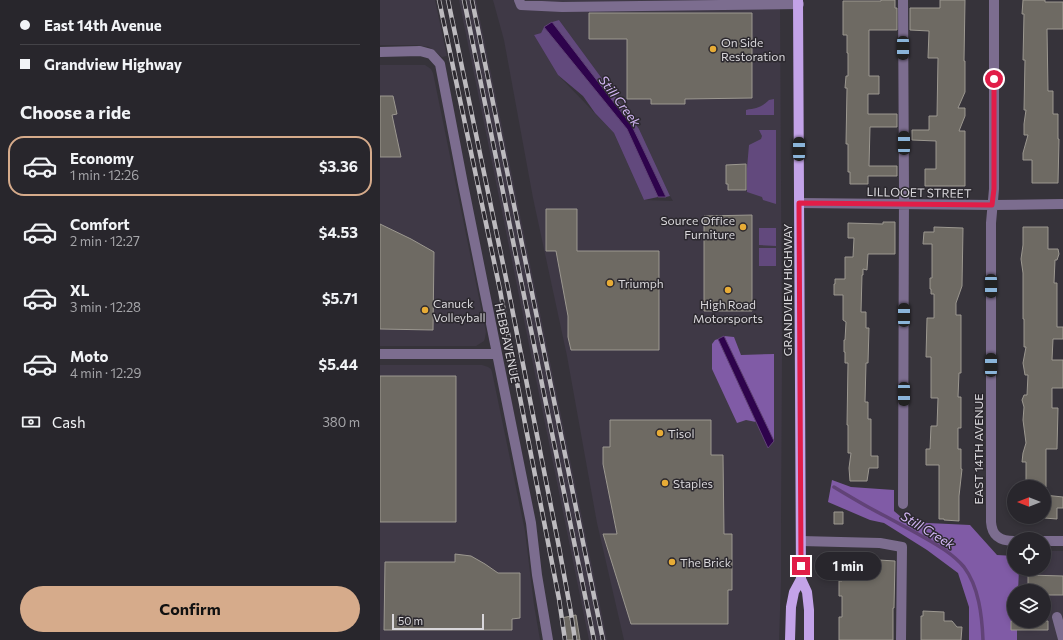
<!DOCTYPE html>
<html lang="en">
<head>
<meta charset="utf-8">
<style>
	:root { --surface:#28262c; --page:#302e34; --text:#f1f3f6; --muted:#a5a5a9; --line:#444348; --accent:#d6ab8b }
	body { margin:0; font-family:Commissioner,sans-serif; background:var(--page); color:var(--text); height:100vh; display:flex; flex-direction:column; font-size:15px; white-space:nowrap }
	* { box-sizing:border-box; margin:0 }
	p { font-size:13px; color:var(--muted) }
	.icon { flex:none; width:22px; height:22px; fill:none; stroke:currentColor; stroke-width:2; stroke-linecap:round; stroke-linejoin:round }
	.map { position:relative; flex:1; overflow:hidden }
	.side { display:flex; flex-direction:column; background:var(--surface); width:380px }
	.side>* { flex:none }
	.guide { display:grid; align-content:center; height:88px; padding:0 20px; background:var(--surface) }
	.needle { width:26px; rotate:270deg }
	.fabs { position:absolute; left:627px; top:480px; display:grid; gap:8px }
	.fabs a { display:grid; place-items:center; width:44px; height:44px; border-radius:50%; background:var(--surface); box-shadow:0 2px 6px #0003,0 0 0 1px var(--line); font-size:20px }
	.scale { position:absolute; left:12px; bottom:10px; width:92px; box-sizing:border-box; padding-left:4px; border:2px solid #d9d7db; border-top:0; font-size:11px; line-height:14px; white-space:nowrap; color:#d9d7db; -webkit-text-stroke:3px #2c292f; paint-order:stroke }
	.end { position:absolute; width:18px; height:18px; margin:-9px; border:5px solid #e11d48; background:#fff; box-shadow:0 0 0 2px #fff }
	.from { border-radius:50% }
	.bubble { position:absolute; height:28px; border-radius:14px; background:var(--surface); box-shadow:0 2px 6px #0003,0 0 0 1px var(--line); font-size:13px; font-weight:700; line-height:28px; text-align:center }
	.car { position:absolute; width:12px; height:24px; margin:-12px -6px; border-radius:5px; box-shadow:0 0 3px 1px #0007; background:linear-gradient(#222 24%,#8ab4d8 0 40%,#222 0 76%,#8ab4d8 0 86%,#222 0) }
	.guide b { display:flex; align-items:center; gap:14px; height:38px; font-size:15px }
	.guide b+b { border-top:1px solid var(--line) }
	.guide i { width:10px; height:10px; background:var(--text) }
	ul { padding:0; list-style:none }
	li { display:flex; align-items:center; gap:12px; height:60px; margin:0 8px 6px; padding:0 12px; border:2px solid transparent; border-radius:16px }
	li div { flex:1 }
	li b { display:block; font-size:15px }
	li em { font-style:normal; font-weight:700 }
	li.on { border-color:var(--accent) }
	li>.icon { width:36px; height:36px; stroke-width:1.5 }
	h2 { padding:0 20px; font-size:18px; line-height:48px }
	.pay { display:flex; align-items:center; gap:10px; height:44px; padding:0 20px; font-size:15px }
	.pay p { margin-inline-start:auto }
	.button { display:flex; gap:8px; margin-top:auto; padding:8px 20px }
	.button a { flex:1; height:46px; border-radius:24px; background:var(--accent); color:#111; font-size:16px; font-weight:700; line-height:46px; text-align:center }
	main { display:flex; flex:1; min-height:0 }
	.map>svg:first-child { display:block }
</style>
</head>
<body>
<main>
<section class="side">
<div class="guide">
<b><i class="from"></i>East 14th Avenue</b>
<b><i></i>Grandview Highway</b>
</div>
<h2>Choose a ride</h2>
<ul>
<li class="on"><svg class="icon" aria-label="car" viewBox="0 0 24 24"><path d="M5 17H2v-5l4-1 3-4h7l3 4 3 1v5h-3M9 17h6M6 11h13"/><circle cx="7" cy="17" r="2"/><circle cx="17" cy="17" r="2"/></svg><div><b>Economy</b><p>1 min · 12:26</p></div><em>$3.36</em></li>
<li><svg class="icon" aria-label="car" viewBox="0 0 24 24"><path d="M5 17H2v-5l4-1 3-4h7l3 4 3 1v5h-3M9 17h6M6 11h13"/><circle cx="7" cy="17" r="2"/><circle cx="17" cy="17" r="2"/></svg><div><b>Comfort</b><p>2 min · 12:27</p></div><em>$4.53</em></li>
<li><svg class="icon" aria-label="car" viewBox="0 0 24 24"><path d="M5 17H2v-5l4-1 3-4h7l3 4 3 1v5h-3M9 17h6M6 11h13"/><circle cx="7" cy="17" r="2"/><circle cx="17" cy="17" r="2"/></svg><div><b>XL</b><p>3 min · 12:28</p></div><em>$5.71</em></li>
<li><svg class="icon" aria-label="car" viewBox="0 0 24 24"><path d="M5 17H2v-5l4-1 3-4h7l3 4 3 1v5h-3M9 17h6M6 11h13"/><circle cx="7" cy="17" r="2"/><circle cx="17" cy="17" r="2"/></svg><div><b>Moto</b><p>4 min · 12:29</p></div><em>$5.44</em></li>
</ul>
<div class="pay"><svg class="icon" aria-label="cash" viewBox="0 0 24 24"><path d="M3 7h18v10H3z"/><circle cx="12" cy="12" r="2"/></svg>Cash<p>380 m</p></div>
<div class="button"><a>Confirm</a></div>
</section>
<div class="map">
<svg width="683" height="640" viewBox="0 0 683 640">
	<rect width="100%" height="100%" fill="#36333a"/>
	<path fill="#3f3946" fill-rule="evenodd" d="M0 0H55L67 56 62 57 56 52 49 47 36 45H0Z
		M79 0H96L227 640H209Z
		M113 0H400L402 357 401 524V582L399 640H244L217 523 187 356 153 198 124 40ZM179 20 259 129 290 196 293 201 264 200 234 133 178 75 154 35 161 33 164 27 172 22Z
		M0 65H45L51 69 53 73 106 332 105 338 104 341 96 346H0Z
		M0 365H102L108 367 111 369 112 372 145 531 154 605 160 640H0Z
		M633 551H634V569H664V551H683V640H635L634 621H664V591H634V603Z"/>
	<path fill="#62497d" d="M179 20 259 129 290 196 286 197 252 126 172 22Z
		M164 27 247 129 278 197 264 200 234 133 215 113 203 96 178 75 154 35 161 33Z
		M394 99V115H366V110C377 108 381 108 389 100Z
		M379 130H396V204L383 200 382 197 367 192V168L369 145 381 139 382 136Z
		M379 228H396V246L379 245Z
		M379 248H396V266H379Z"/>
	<path fill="#805ba6" d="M344 336 354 337 361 355 394 354V441Z
		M338 339 376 422 366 420 357 423 332 369V344L335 340Z
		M452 480 471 487 514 490V511L527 522 590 525 617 555 634 556V569H639L638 591H634V621H637V640H589V607L578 573 547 550 504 523 490 520 448 502Z"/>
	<path fill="#2e034c" stroke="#614377" d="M172 22 252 126 286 197H278L247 129 164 27Z
		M344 336 394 441 388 448 338 339Z"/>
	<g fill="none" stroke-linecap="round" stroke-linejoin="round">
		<path stroke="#614377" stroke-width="3.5" d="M454 487C471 497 487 507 505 516 518 523 531 530 545 538 559 546 573 554 584 567 599 587 602 616 603 640"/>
	</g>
	<path fill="#6e6a63" stroke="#9c9890" d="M501 0H515V8H517V30H489V76H499V94H488V114H517V127H490L489 166H517V176H488V184H470V172H468V144H466L467 88H465L466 76H468V53H467V35H463V1H501Z
		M560 0H585L584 61H585V92L578 108H585V116L579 131H585V186H545V169H556V141L532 140V130H549V116H557L558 58H548L549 31 530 30V8H560Z
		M643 0H665V2H683V29H667L668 91H673V114H678V139H679L678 183H652V160H643V153L648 135H644V124L646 110H644L645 60H643L644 14H642Z
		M209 13H372V98L305 99V104H271V99H247V39H209Z
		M0 96H13L17 114 12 115 21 157H0Z
		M366 164V190H348V184H346V165Z
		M166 209H197V251H279V350H191L188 337V316L176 251H166Z
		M372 215V311H324V216Z
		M503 222H515V254H488L487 270 483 269V275H482L481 312H486V328H489L488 363H486L485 402H488V419H491V456H498V468H489L487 481H470L469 468 471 453H468V425H467L468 363H465V352H464V340H465L466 322 463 320V295H454V284H455V279H465V257H473L474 238H468V223L503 224Z
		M0 224 31 239 54 252 53 330 0 329Z
		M554 227 583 228 582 286 576 303V315H581V373H579L578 397H581V428H578V449H581V469H582L579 496V521L564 520V519H559V465H546V449H550L551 426H557L558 398H551V357H546L547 318H554V294H551V289H550V278H552V244H543L544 232H554Z
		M643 227H668V249H678L679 254 677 260H675L674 283H677V327H683V339H673L672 360H683V388H672V408H678L677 449H666V487H646V462H642L643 453 646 443 643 420 644 407 642 400 644 395H647L648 375H645L643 363 646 347H644V319H643V273L641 259 643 245Z
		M0 376H76V522H0Z
		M230 420H331V455H343L344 534H352V590H348V624H251L223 534H237L223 464V447H230Z
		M664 495 683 497V508H677V519L664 518Z
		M454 512H463V524H454Z
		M75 554 91 556 105 564 118 573H140V618L132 619V630H4L5 562H75Z
		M499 560 515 561 514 608H513V640H459V617H462V596H459V581H462V562H476V566H499Z
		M648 575 683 576V595H664V591H648Z
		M543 611 564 612V621H572L577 627H582L581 640H541V616H543Z
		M196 615 200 640H185L181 618Z
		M631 621H668V630H631Z"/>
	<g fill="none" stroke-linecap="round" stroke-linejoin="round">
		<path stroke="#7c6d8f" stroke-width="10" d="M139 0 141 5 182 7 419 4
			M523 0 524 191 523 504
			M614 0V189L611 223V522C612 536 620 541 634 541
			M0 52 40 51 51 54 60 64 83 184 151 523 157 575 168 640
			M419 203 612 205 683 204
			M0 354H116
			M421 541 500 543 522 547 521 640
			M664 541H683
			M677 617 683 639"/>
		<path stroke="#c3a3e8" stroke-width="10" d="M418 0 421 579 427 592 429 610V640
			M410 640 411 607 414 592 421 579"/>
		<g stroke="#bdbbbf" stroke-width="4.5">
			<path id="rail" d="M59 0 120 290 136 377 179 599 185 640
				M68 0 128 288 178 542 191 613 195 640
				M84 0 214 640
				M92 0 223 640"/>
		</g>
		<use href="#rail" stroke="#2c292f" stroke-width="3" stroke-dasharray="9" stroke-linecap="butt"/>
	</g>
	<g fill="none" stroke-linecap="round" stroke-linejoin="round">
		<path stroke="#e11d48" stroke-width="5" d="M421 566 419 203 612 205 614 189V79"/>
	</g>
	<g fill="#e7ac36" stroke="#2c292f" stroke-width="1.5">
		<circle cx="333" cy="49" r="4"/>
		<circle cx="363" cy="227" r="4"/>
		<circle cx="230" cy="283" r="4"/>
		<circle cx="348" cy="290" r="4"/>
		<circle cx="45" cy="310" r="4"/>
		<circle cx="280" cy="433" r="4"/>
		<circle cx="285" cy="483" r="4"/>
		<circle cx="292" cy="562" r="4"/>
	</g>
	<g text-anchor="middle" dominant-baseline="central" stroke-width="3" stroke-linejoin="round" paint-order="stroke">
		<g font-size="12" fill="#d9d7db" stroke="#2c292f" text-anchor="start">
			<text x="341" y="42">On Side<tspan x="341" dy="14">Restoration</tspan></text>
			<text x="355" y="220" text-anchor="end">Source Office<tspan x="355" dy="14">Furniture</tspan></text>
			<text x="238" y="283">Triumph</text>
			<text x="53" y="303">Canuck<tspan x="53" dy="14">Volleyball</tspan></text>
			<text x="348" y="304" text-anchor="middle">High Road<tspan x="348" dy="14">Motorsports</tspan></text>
			<text x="288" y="433">Tisol</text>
			<text x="293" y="483">Staples</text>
			<text x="300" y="562">The Brick</text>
		</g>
		<g font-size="12" fill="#d9d7db" stroke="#2c292f">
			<text transform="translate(539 192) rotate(1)">LILLOOET STREET</text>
			<text transform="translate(407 290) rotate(-90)">GRANDVIEW HIGHWAY</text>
			<text transform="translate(128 343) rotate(78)">HEBB AVENUE</text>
			<text transform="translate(598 449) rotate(-90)">EAST 14TH AVENUE</text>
		</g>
		<g font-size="13" font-style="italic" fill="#d2b6f4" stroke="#2c292f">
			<text transform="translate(240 101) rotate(53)">Still Creek</text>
			<text transform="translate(548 530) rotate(31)">Still Creek</text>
		</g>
	</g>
</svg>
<div class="fabs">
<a><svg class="needle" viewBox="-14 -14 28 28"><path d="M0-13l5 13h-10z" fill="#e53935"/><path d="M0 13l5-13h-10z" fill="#a5a5a9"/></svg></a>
<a><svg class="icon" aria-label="locate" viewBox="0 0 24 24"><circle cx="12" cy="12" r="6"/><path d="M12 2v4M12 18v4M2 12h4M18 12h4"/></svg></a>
<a><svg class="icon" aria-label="layers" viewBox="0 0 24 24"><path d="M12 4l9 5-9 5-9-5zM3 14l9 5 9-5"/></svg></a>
</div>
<div class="scale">50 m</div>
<i class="end from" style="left:614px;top:79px"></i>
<i class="end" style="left:421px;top:566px"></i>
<div class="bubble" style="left:435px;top:552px;width:66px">1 min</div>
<i class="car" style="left:523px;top:48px;rotate:180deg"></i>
<i class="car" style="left:524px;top:143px;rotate:0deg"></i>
<i class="car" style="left:419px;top:149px;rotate:0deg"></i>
<i class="car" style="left:611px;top:286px;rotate:180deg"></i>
<i class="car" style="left:524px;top:315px;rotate:0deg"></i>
<i class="car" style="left:611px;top:365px;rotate:0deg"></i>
<i class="car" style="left:524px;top:394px;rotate:180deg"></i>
</div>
</main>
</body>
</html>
